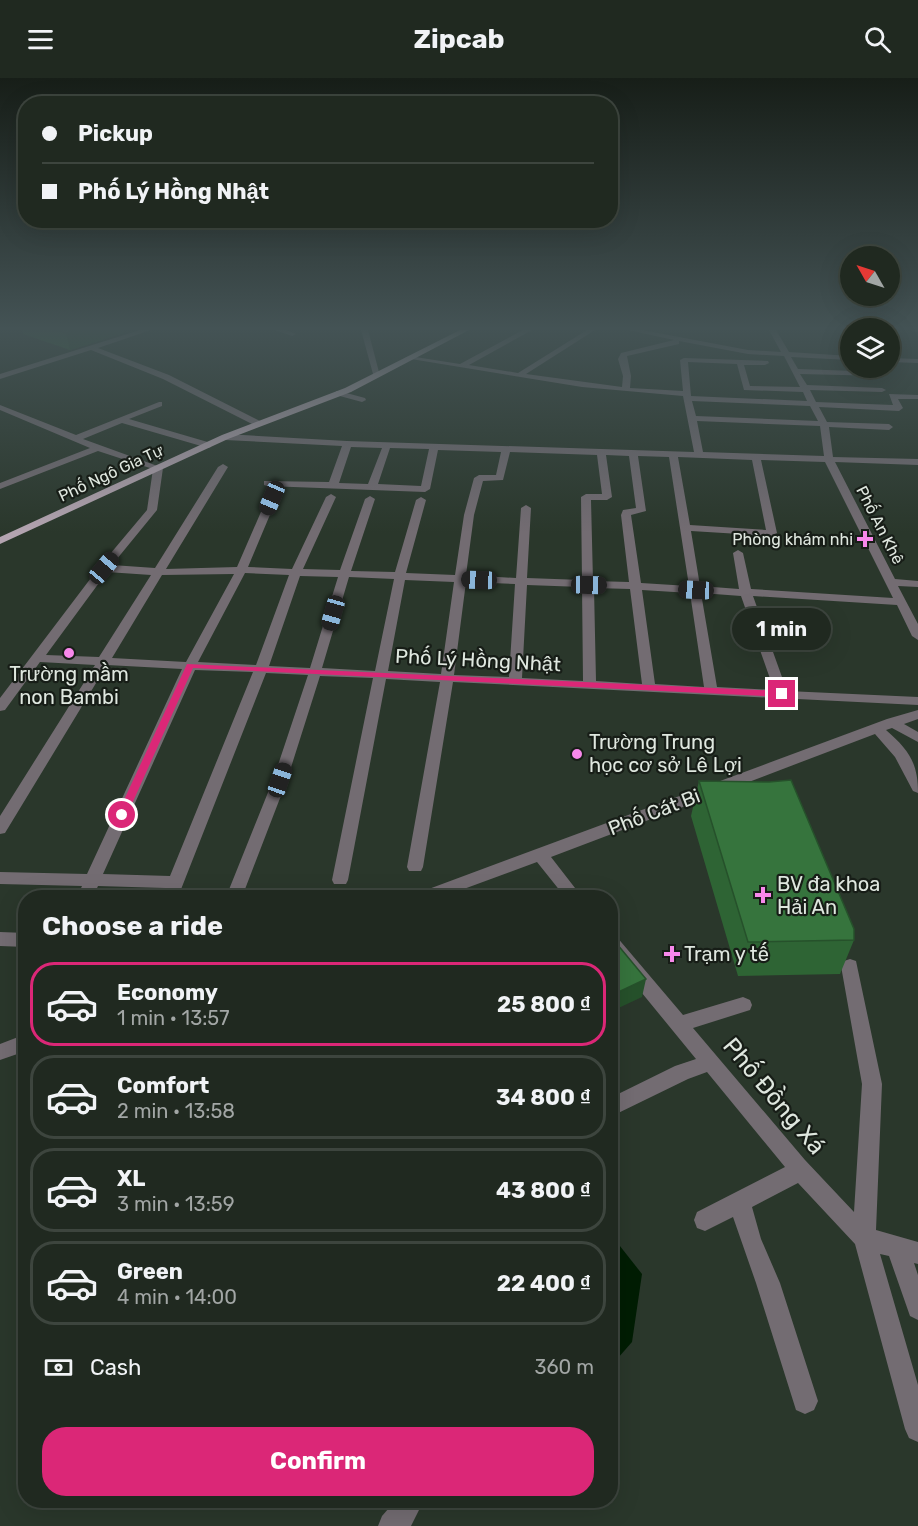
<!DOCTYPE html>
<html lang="en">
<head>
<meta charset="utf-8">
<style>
	:root { --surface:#202920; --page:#283129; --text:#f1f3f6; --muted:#a2a6a5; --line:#3d453e; --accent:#db2777 }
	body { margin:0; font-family:Rubik,sans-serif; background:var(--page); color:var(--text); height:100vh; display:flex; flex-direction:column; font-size:22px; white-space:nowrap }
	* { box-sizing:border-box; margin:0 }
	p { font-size:20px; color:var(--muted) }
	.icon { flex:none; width:33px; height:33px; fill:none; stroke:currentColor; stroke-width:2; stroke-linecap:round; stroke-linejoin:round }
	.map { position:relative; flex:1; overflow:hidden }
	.sheet { position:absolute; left:18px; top:812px; width:600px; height:618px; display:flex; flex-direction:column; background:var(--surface); border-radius:24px; box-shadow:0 6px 24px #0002,0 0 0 2px var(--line) }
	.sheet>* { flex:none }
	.guide { position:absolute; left:18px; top:18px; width:600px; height:132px; border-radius:24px; box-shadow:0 6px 24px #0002,0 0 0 2px var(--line); display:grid; align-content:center; height:132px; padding:0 24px; background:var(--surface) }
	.needle { width:39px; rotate:309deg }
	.buttons { position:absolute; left:840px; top:168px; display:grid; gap:12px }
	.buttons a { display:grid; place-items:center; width:60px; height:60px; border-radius:50%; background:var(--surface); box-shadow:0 6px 24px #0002,0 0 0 2px var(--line); font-size:30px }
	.end { position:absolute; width:27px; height:27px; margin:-14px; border:8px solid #db2777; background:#fff; box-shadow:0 0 0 3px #fff }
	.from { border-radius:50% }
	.bubble { position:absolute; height:42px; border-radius:21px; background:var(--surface); box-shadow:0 6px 24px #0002,0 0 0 2px var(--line); font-size:20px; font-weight:700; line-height:42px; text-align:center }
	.car { position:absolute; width:18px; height:36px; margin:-18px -9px; border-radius:8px; box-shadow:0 0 4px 2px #0007; background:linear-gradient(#222 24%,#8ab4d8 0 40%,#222 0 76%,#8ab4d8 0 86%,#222 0) }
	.guide b { display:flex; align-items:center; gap:21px; height:57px; font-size:22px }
	.guide b+b { border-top:2px solid var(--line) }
	.guide i { width:15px; height:15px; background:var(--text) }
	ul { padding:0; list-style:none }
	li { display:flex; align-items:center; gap:18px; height:84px; margin:0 12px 9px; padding:0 12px; border:3px solid var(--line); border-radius:24px }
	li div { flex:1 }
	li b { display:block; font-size:22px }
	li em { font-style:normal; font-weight:700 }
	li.active { border-color:var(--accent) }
	li>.icon { width:54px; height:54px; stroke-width:1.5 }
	h2 { padding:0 24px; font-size:27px; line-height:72px }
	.pay { display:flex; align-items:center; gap:15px; height:66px; padding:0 24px; font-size:22px }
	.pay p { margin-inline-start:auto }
	.action { display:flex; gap:12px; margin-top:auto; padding:12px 24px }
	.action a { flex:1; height:69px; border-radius:24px; background:var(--accent); color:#fff; font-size:24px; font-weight:700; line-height:69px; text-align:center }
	header { display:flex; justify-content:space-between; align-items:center; height:78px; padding:0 24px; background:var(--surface); font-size:27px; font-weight:700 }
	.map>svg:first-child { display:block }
</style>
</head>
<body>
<header><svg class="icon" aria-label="menu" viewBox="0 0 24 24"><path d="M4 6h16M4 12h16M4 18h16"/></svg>Zipcab<svg class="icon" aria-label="search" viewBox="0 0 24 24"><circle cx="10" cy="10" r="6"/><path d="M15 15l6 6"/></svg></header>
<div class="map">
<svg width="918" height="1448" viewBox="0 0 918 1448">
	<rect width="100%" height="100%" fill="#2a372b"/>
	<path fill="#001d03" d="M611 1161 616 1163 642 1196 632 1264 611 1288Z"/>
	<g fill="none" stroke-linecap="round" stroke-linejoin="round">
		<path fill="#736c72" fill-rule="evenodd" d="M140 252H151L98 270 169 297 262 344V348H256L163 301 91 272 0 301V296Z
			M275 252H286L296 256 292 258Z
			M361 252H368L380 298 373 296Z
			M523 252H532L469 287 518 295 587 252H595L526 296 622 309 623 298 618 281 621 275 674 262 628 252H642L748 272 781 274 769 252H776L789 274 850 278V282L791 279 798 291 884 294 888 296 884 298 800 296 807 307 882 310 886 312 882 314 810 312 816 324 893 327 889 316 918 317V321H898L903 330 899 333 819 329 827 344 889 346 893 349 889 352 829 349 833 379 918 381V387L835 384 895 501 918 503V509L898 508 918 546V562L912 558 897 527 753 518 787 613 918 619V627L453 604 423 789 421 793H409L407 789 440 604 386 601 348 802 346 806H334L332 802 373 600 320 598 287 702 242 819H226L273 702 308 597 266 595 178 819H162L165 810 98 808 93 819H77L82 808 0 806V794L87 796 182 591 107 587 5 755 0 756V738L95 587 40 584 5 632 0 633V620L100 488 147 432 153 391 98 373 0 411V405L90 370 0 332V327L76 357 159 324H162V328L129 341 211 365V369L208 370 122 345 83 361 163 390 157 432 112 487 155 490 218 389 223 386 228 389 166 491 237 489 267 420 272 417 277 420 248 489 292 491 326 419 331 416 336 419 303 491 340 492 365 421 370 418 375 421 351 493 395 494 416 422 421 419 426 422 406 495 455 497 464 437 474 400 479 397H496L501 374 438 372 430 411 425 414 267 408 264 407V403L329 404 342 368 225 362 221 359 225 356 347 363 694 374 683 318 582 309 405 280 409 278 460 286ZM679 263 748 276 784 278 800 309 750 308 744 287H765L769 285 768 283 684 280 680 282 683 313 630 310 631 298 627 278 679 266ZM688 284 737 286 744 312 803 314 807 323 691 318ZM692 323 810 328 818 343 696 338ZM697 343 820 348 824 378 703 374ZM351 369 382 370 368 406 339 405ZM390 370 429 371 421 408 378 406ZM510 374 597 377 602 416H586L581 419 582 502 527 500 531 430 526 427 521 430 516 500 466 497 474 437 483 403 503 402ZM606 377 629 378 636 430 623 432 621 437 629 504 593 503 591 422H607L612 419ZM638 378 669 379 689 508 641 505 631 437 646 433ZM678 379 752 382 766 452 690 447ZM761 382 825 384 893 520 751 511 743 475 738 472 733 475 739 511 700 508 691 453 772 458 777 455ZM107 494 151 497 99 579 46 577ZM245 495 289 497 256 587 198 584ZM234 496 186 584 112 580 162 497ZM300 498 338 499 310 590 269 588ZM349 499 394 501 375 593 322 590ZM405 502 454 504 441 596 388 593ZM466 504 515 506 509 599 454 597ZM527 507 582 509 583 603 522 600ZM594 510 630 511 642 606 596 603ZM642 512 690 515 704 609 655 606ZM701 515 741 518 774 612 717 609ZM195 592 253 594 170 798 103 796Z
			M910 252H918V254L912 253Z
			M890 280 918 281V285L890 284Z
			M339 313 365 320 366 322 362 324 336 317V313Z
			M918 632V641L904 646 918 654V664L892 650 886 652C909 672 918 685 918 715L913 713 895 679 875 656 551 779 582 819H565L537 784 442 819H416L418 815 887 641Z
			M0 854 26 855V869L0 868Z
			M610 856 616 858 683 937 743 919 750 922 752 927 750 932 693 950 805 1082 854 1134 862 1006 841 888 844 883 850 881 856 883 882 1006 876 1152 918 1164V1186L914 1185 918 1197V1242L910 1238 889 1178 880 1176 918 1307V1364L909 1360 905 1351 855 1166 798 1105 752 1129 761 1161 780 1205 818 1323 814 1332 805 1336 796 1332 756 1205 733 1139 705 1153 697 1150 694 1142 697 1134 785 1089 707 994 688 1001 610 1039V1020L675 988 696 981 610 876Z
			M26 956V973L0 982V966Z
			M396 1422H424L411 1448H378L382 1438Z"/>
		<path fill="#b3a4b0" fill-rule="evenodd" d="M460 252H469L351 314 228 361 0 466V459L222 357 345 310Z"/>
	</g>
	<path fill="#2e6434" d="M22 252H123V255L70 272 23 256Z
		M699 703 854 862 840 896 738 898 691 738Z"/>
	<path fill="#26512b" d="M77 252H123V255L70 272 66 255Z
		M646 901 642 919 610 934V918Z"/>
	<path fill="#36743d" stroke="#26512b" stroke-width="1.5" d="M55 252H77L66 255Z
		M791 702 854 851V862L748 864 699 703 769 704Z
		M612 860 646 901 610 918V861Z"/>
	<linearGradient id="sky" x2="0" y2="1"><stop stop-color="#171e18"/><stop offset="0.55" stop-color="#445355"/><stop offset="1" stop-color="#445355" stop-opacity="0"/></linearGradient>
	<rect width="918" height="455" fill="url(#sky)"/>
	<path fill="#db2777" d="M187 586 782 613 786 616 782 619 193 590 127 737 122 740 118 739 117 737Z"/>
	<g fill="#f888eb" stroke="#171d17" stroke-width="2">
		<path d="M862 452h6v6h6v6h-6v6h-6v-6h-6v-6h6z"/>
		<circle cx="69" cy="575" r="6"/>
		<circle cx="577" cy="676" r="6"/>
		<path d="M760 808h6v6h6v6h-6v6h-6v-6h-6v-6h6z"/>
		<path d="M669 867h6v6h6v6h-6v6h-6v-6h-6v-6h6z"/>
	</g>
	<g text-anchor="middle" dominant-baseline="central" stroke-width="4.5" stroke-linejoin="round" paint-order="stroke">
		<g font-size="16" fill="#dfe7df" stroke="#171d17">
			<text transform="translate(111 395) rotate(-25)">Phố Ngô Gia Tự</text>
			<text transform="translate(880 447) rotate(63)">Phố An Khê</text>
		</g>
		<g font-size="16" fill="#dfe7df" stroke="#171d17" text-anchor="end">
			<text x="853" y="461">Phòng khám nhi</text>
		</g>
		<g font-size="20" fill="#dfe7df" stroke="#171d17">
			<text transform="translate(478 582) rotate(3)">Phố Lý Hồng Nhật</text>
			<text transform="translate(654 734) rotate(-21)">Phố Cát Bi</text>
		</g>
		<g font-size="20" fill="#dfe7df" stroke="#171d17" text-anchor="start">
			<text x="69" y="596" text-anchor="middle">Trường mầm<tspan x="69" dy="23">non Bambi</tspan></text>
			<text x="589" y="664">Trường Trung<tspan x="589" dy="23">học cơ sở Lê Lợi</tspan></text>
			<text x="777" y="806">BV đa khoa<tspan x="777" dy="23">Hải An</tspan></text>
			<text x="684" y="876">Trạm y tế</text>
		</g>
		<g font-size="24" fill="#dfe7df" stroke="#171d17">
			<text transform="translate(774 1018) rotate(50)">Phố Đồng Xá</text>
		</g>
	</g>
</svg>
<div class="buttons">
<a><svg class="needle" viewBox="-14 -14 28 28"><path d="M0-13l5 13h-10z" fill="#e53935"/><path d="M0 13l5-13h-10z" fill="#a2a6a5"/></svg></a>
<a><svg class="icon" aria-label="layers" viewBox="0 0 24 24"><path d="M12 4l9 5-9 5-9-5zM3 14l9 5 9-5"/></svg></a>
</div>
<i class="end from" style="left:122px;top:737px"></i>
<i class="end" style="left:782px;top:616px"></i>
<div class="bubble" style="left:732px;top:530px;width:99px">1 min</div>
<i class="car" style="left:272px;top:420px;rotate:203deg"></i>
<i class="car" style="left:104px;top:490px;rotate:40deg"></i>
<i class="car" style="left:479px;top:502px;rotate:272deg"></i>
<i class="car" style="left:589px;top:507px;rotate:91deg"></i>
<i class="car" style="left:696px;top:512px;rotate:273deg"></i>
<i class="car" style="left:333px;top:535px;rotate:196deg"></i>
<i class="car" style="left:280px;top:702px;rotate:19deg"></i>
<div class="guide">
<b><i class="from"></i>Pickup</b>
<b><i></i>Phố Lý Hồng Nhật</b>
</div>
<section class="sheet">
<h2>Choose a ride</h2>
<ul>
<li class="active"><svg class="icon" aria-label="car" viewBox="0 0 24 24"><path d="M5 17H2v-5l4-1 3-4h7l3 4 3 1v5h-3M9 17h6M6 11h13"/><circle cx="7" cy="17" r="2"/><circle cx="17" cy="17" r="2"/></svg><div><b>Economy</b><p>1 min · 13:57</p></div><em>25 800 ₫</em></li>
<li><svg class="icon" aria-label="car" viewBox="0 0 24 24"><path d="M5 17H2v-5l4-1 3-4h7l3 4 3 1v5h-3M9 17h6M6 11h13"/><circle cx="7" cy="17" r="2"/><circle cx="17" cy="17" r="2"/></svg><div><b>Comfort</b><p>2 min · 13:58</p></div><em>34 800 ₫</em></li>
<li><svg class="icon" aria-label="car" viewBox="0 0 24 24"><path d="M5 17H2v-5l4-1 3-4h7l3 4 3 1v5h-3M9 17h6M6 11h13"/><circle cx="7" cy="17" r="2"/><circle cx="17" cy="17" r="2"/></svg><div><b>XL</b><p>3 min · 13:59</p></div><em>43 800 ₫</em></li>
<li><svg class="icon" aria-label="car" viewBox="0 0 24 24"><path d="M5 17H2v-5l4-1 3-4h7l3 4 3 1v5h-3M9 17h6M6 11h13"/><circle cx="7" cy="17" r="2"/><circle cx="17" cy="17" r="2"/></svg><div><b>Green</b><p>4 min · 14:00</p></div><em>22 400 ₫</em></li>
</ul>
<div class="pay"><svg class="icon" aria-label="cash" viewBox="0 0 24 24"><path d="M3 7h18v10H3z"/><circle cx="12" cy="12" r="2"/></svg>Cash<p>360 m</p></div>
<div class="action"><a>Confirm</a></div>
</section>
</div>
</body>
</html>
